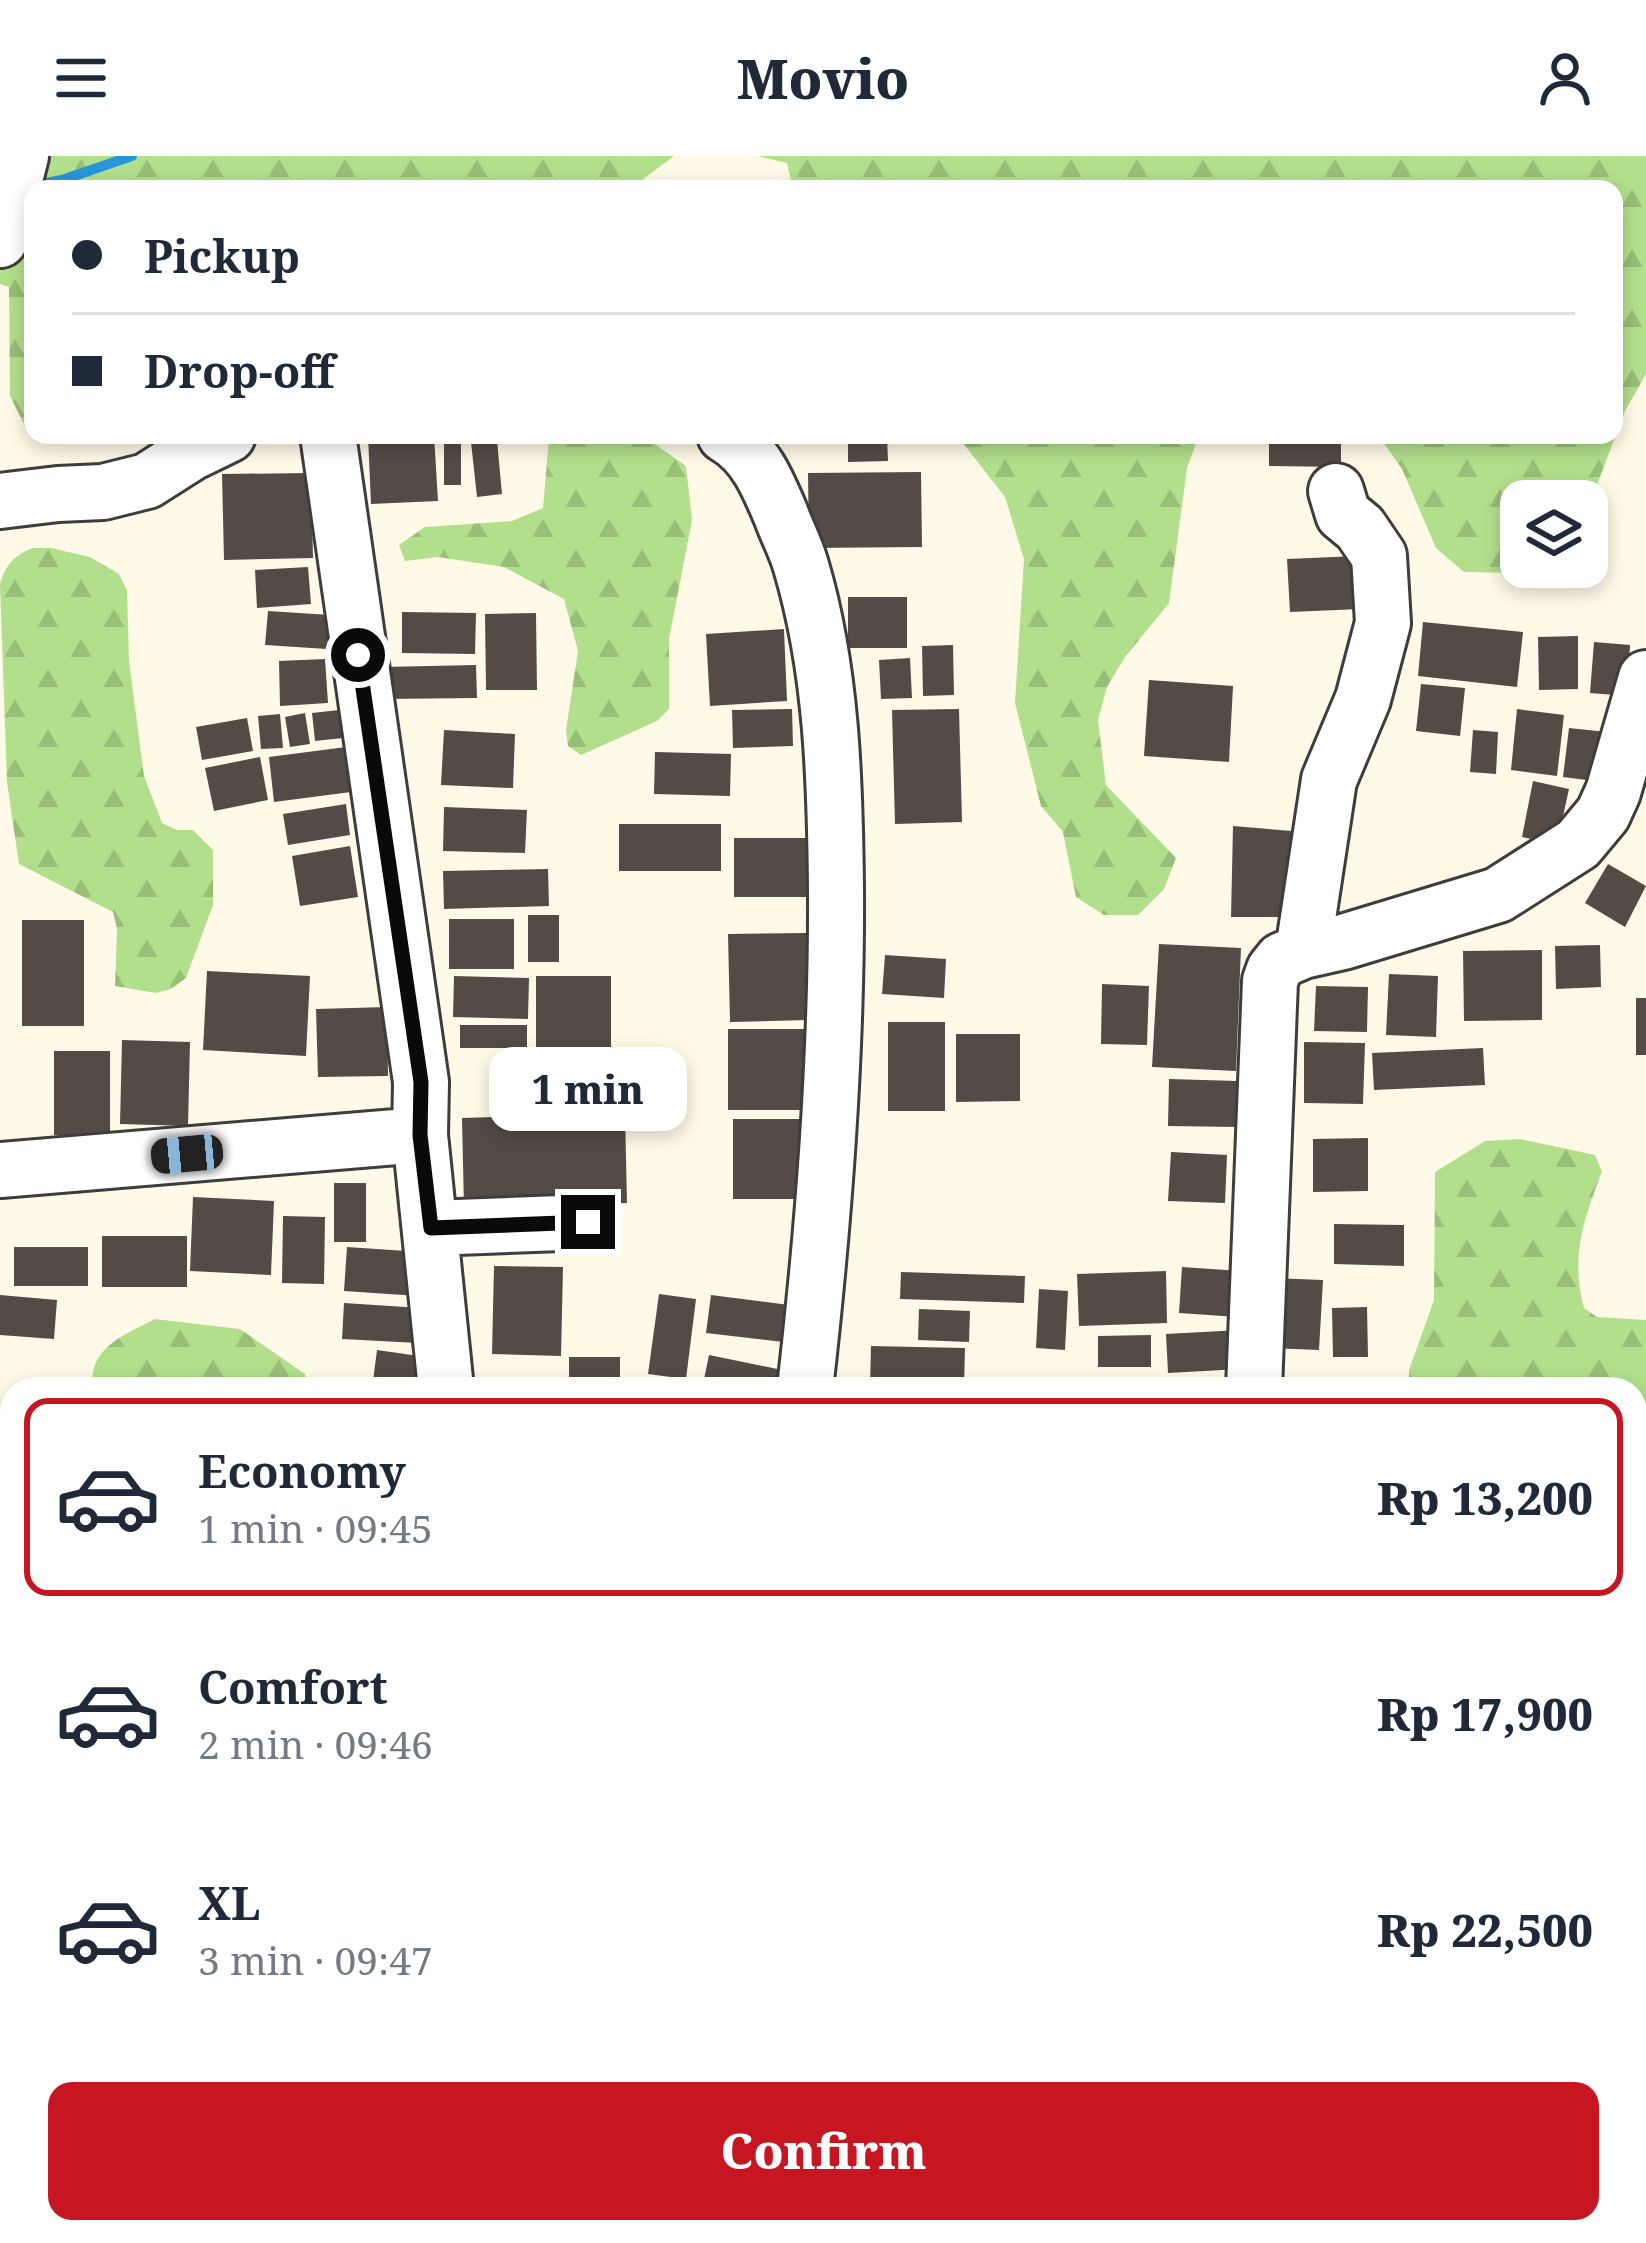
<!DOCTYPE html>
<html lang="en">
<head>
<meta charset="utf-8">
<style>
	:root { --surface:#fff; --page:#f6f6f7; --text:#1f2937; --muted:#747a83; --line:#e0e1e3; --accent:#c61622 }
	body { margin:0; font-family:"Noto Serif",serif; background:var(--page); color:var(--text); height:100vh; display:flex; flex-direction:column; font-size:45px; white-space:nowrap }
	* { box-sizing:border-box; margin:0 }
	p { font-size:39px; color:var(--muted) }
	.icon { flex:none; width:66px; height:66px; fill:none; stroke:currentColor; stroke-width:2; stroke-linecap:round; stroke-linejoin:round }
	.map { position:relative; flex:1; overflow:hidden }
	.panel { position:absolute; left:0px; top:1221px; width:1647px; height:867px; display:flex; flex-direction:column; background:var(--surface); border-radius:36px 36px 0 0; box-shadow:0 6px 18px #0003 }
	.panel>* { flex:none }
	.hud { position:absolute; left:24px; top:24px; width:1599px; height:264px; border-radius:24px; box-shadow:0 6px 18px #0003; display:grid; align-content:center; height:264px; padding:0 48px; background:var(--surface) }
	.tools { position:absolute; left:1500px; top:324px; display:grid; gap:24px }
	.tools a { display:grid; place-items:center; width:108px; height:108px; border-radius:24px; background:var(--surface); box-shadow:0 6px 18px #0003; font-size:60px }
	.end { position:absolute; width:54px; height:54px; margin:-27px; border:15px solid #0a0a0a; background:#fff; box-shadow:0 0 0 6px #fff }
	.from { border-radius:50% }
	.bubble { position:absolute; height:84px; border-radius:24px; background:var(--surface); box-shadow:0 6px 18px #0003; font-size:39px; font-weight:800; line-height:84px; text-align:center }
	.car { position:absolute; width:36px; height:72px; margin:-36px -18px; border-radius:15px; box-shadow:0 0 9px 3px #0007; background:linear-gradient(#222 24%,#8ab4d8 0 40%,#222 0 76%,#8ab4d8 0 86%,#222 0) }
	.hud b { display:flex; align-items:center; gap:42px; height:114px; font-size:45px }
	.hud b+b { border-top:3px solid var(--line) }
	.hud i { width:30px; height:30px; background:var(--text) }
	ul { padding:21px 0 0; list-style:none }
	li { display:flex; align-items:center; gap:36px; height:198px; margin:0 24px 18px; padding:0 24px; border:6px solid transparent; border-radius:24px }
	li div { flex:1 }
	li b { display:block; font-size:45px }
	li em { font-style:normal; font-weight:800 }
	li.on { border-color:var(--accent) }
	li>.icon { width:108px; height:108px; stroke-width:1.5 }
	.action { display:flex; gap:24px; margin-top:auto; padding:24px 48px }
	.action a { flex:1; height:138px; border-radius:24px; background:var(--accent); color:#fff; font-size:48px; font-weight:800; line-height:138px; text-align:center }
	header { display:flex; justify-content:space-between; align-items:center; height:156px; padding:0 48px; background:var(--surface); font-size:54px; font-weight:800 }
	.map>svg:first-child { display:block }
</style>
</head>
<body>
<header><svg class="icon" aria-label="menu" viewBox="0 0 24 24"><path d="M4 6h16M4 12h16M4 18h16"/></svg>Movio<svg class="icon" aria-label="person" viewBox="0 0 24 24"><circle cx="12" cy="8" r="4"/><path d="M4 21q1-7 8-7t8 7"/></svg></header>
<div class="map">
<svg width="1646" height="2087" viewBox="0 0 1646 2087">
	<defs>
		<pattern id="forest-firs" width="22" height="20" patternUnits="userSpaceOnUse" patternTransform="scale(3)"><rect width="22" height="20" fill="#b2df8c"/><path d="M5 1l3.5 6h-7zM16 11l3.5 6h-7z" fill="#98be77"/></pattern>
	</defs>
	<rect width="100%" height="100%" fill="#fffae7"/>
	<path fill="url(#forest-firs)" d="M0 0H674L630 33H33V274L25 270 10 240 9 131 0 128Z
		M758 0H1646V218L1625 255 1587 355V345H1521V411H1568L1564 418 1464 416 1436 392 1402 313 1378 279H1614V33H793L787 7Z
		M552 279H642L686 310 692 364 669 483V553L657 565 581 599 568 590 566 574 578 495 564 443 504 411 438 401 405 405 399 389 425 371 512 365 543 352 549 282Z
		M960 279H1199L1187 312 1169 447 1125 501 1107 531 1098 564 1106 629 1176 702 1164 733 1138 759H1104L1076 741 1063 676 1041 650 1015 547 1024 403 1005 341 963 287Z
		M32 392H51L90 401 119 418 127 434 129 505 144 620 162 667 177 674H193L213 694V749L186 822 171 833 156 837 115 830 117 773 113 756 19 708 7 626 0 428C6 408 14 400 32 392Z
		M1520 983 1595 999 1602 1015C1584 1063 1570 1101 1584 1152L1597 1161 1646 1164V1256L1635 1257V1233L1409 1232V1214L1434 1144 1435 1016 1485 985Z
		M155 1163 240 1173 305 1218 309 1233H93C87 1192 124 1179 155 1163Z
		M187 2076H581L580 2084 576 2087H180Z"/>
	<g fill="none" stroke-linecap="round" stroke-linejoin="round">
		<path stroke="#2695da" stroke-width="10" d="M31 30 62 24 132 0"/>
	</g>
	<path fill="#544b46" d="M368 279H434L438 345 371 348Z
		M444 279H461V329H444Z
		M848 279H887L888 305 848 306Z
		M1269 279H1341V311L1269 310Z
		M497 284 502 338 477 341 471 286Z
		M921 316 922 391 809 392 808 317Z
		M311 317 313 402 224 404 222 318Z
		M1357 400 1360 453 1290 456 1287 403Z
		M308 411 311 448 257 452 255 414Z
		M848 441H907V492H848Z
		M268 455 330 459 327 493 265 489Z
		M402 456 476 457 475 498 402 497Z
		M536 457 537 534H486L485 458Z
		M1423 466 1523 476 1517 531 1418 520Z
		M784 473 787 545 710 550 706 478Z
		M1578 480V533L1539 534 1538 481Z
		M1594 486 1630 489 1627 540 1590 537Z
		M953 489 954 539 923 540 922 490Z
		M910 502 912 542 881 543 879 504Z
		M325 503 328 547 280 550 279 505Z
		M476 509 477 542 383 543V511Z
		M1149 524 1233 530 1229 606 1144 600Z
		M1421 528 1465 532 1460 580 1416 575Z
		M792 553 793 590 733 592 732 554Z
		M959 553 962 666 895 668 892 554Z
		M1517 553 1564 559 1557 620 1511 614Z
		M339 554 343 582 315 585 312 557Z
		M305 557 310 588 290 591 285 561Z
		M280 558 283 592 261 593 258 560Z
		M247 562 253 595 202 604 196 571Z
		M1569 572 1607 576 1602 626 1563 621Z
		M444 574 515 578 513 632 441 629Z
		M1473 574 1498 576 1496 618 1470 616Z
		M346 591 351 636 274 646 269 601Z
		M655 596 731 598 730 640 654 638Z
		M260 601 268 644 214 655 205 612Z
		M1533 625 1569 633 1557 688 1522 681Z
		M346 648 350 679 288 689 283 658Z
		M444 651 527 654 525 697 443 695Z
		M619 668H721V715H619Z
		M1233 670 1304 676 1298 761H1231Z
		M734 682H806V741H734Z
		M350 690 358 741 300 750 292 700Z
		M1608 708 1646 730 1625 771 1585 747Z
		M548 713 549 750 444 753 443 715Z
		M528 759H559V806H528Z
		M449 763H514V813H449Z
		M22 764H84V870H22Z
		M806 777 808 864 730 866 728 778Z
		M1159 788 1241 792 1236 915 1152 911Z
		M1600 789 1601 831 1556 833 1555 790Z
		M1542 794V864L1464 865 1463 795Z
		M885 799 946 803 944 842 882 838Z
		M207 815 310 820 306 900 203 894Z
		M1389 818 1438 820 1436 881 1386 879Z
		M454 820 529 822 528 863 453 861Z
		M536 820H611V911H536Z
		M1102 828 1149 830 1147 889 1101 888Z
		M1316 830 1368 831 1367 876 1314 875Z
		M1636 842H1646V899H1636Z
		M387 851 388 920 318 921 316 853Z
		M888 866H945V955H888Z
		M460 869H527V892H460Z
		M728 873H814V954H728Z
		M956 878H1020V945L956 946Z
		M122 884 190 886 188 970 120 968Z
		M1304 886 1365 887 1363 948 1304 947Z
		M1483 892 1485 929 1374 934 1372 897Z
		M54 895H110V979H54Z
		M1169 923 1238 925V971L1168 970Z
		M625 957 627 1047 464 1052 462 962Z
		M733 963H811V1043H733Z
		M1368 982V1035L1313 1036V983Z
		M1171 996 1227 999 1225 1047 1168 1045Z
		M334 1027H366V1086H334Z
		M193 1041 274 1045 271 1119 190 1115Z
		M283 1060 325 1061 324 1128 282 1127Z
		M1334 1068 1404 1069V1110L1334 1108Z
		M102 1080H187V1131H102Z
		M14 1091H88V1130H14Z
		M347 1091 421 1096 418 1140 344 1135Z
		M494 1110 563 1111 561 1200 492 1198Z
		M1182 1111 1255 1116 1252 1162 1179 1157Z
		M1166 1115 1167 1167 1079 1170 1077 1118Z
		M901 1116 1025 1120 1024 1147 900 1143Z
		M1272 1122 1323 1124 1319 1194 1269 1192Z
		M1039 1133 1068 1135 1065 1194 1036 1192Z
		M659 1138 696 1143 686 1223 648 1218Z
		M0 1139 57 1144 54 1183 0 1179Z
		M711 1139 797 1150 792 1187 706 1177Z
		M344 1147 421 1152 418 1187 342 1183Z
		M1367 1151 1368 1201H1333L1332 1152Z
		M919 1153 970 1155 969 1186 918 1184Z
		M1240 1174 1241 1213 1168 1217 1166 1178Z
		M1151 1179V1211H1098V1180Z
		M871 1190 965 1192 964 1231 870 1229Z
		M377 1194 419 1200 415 1233H372Z
		M709 1199 787 1215 783 1233H702Z
		M569 1201H620V1233H569Z
		M492 1222H552V1233H492Z
		M1235 1222V1233H1175L1174 1226Z
		M1299 1222H1378V1233H1299Z
		M0 1323H12V1381H0Z
		M0 1425H12V1498H0Z
		M1635 1484H1646V1564H1635Z
		M0 1686H12L11 1754 0 1753Z
		M1639 1995H1646V2054H1636Z
		M0 2042 12 2044V2076H88L86 2087H0Z
		M1635 2068 1646 2071V2087H1606L1609 2076H1635Z
		M1149 2076H1208L1214 2077 1213 2087H1147Z"/>
	<g fill="none" stroke-linecap="round" stroke-linejoin="round">
		<g stroke="#3d3d3d" stroke-width="60">
			<path id="minor" d="M0 84 21 0
				M328 279 421 926 420 979 446 1233
				M725 279C755 296 768 328 781 359 787 376 796 392 801 410 832 514 835 626 836 734 837 901 824 1067 805 1233
				M0 345 58 338 103 336 147 325 191 297 228 279
				M1303 795 1329 624 1363 543 1383 467 1379 400 1360 372 1343 358 1336 335
				M0 1014 420 979
				M431 1072 588 1066
				M1254 1233 1270 825 1274 814 1282 804 1303 795 1343 786 1498 739 1578 688 1603 658 1613 636 1646 522
				M1635 1363 1646 1360
				M0 1570 12 1572
				M613 2087 615 2076
				M1271 2087 1273 2076"/>
		</g>
		<use href="#minor" stroke="#fff" stroke-width="54"/>
	</g>
	<g fill="none" stroke-linecap="round" stroke-linejoin="round">
		<path stroke="#0a0a0a" stroke-width="15" d="M358 499 421 926 420 979 431 1072 588 1066"/>
	</g>
</svg>
<div class="tools">
<a><svg class="icon" aria-label="layers" viewBox="0 0 24 24"><path d="M12 4l9 5-9 5-9-5zM3 14l9 5 9-5"/></svg></a>
</div>
<i class="end from" style="left:358px;top:499px"></i>
<i class="end" style="left:588px;top:1066px"></i>
<div class="bubble" style="left:489px;top:891px;width:198px">1 min</div>
<i class="car" style="left:187px;top:998px;rotate:265deg"></i>
<div class="hud">
<b><i class="from"></i>Pickup</b>
<b><i></i>Drop-off</b>
</div>
<section class="panel">
<ul>
<li class="on"><svg class="icon" aria-label="car" viewBox="0 0 24 24"><path d="M5 17H2v-5l4-1 3-4h7l3 4 3 1v5h-3M9 17h6M6 11h13"/><circle cx="7" cy="17" r="2"/><circle cx="17" cy="17" r="2"/></svg><div><b>Economy</b><p>1 min · 09:45</p></div><em>Rp 13,200</em></li>
<li><svg class="icon" aria-label="car" viewBox="0 0 24 24"><path d="M5 17H2v-5l4-1 3-4h7l3 4 3 1v5h-3M9 17h6M6 11h13"/><circle cx="7" cy="17" r="2"/><circle cx="17" cy="17" r="2"/></svg><div><b>Comfort</b><p>2 min · 09:46</p></div><em>Rp 17,900</em></li>
<li><svg class="icon" aria-label="car" viewBox="0 0 24 24"><path d="M5 17H2v-5l4-1 3-4h7l3 4 3 1v5h-3M9 17h6M6 11h13"/><circle cx="7" cy="17" r="2"/><circle cx="17" cy="17" r="2"/></svg><div><b>XL</b><p>3 min · 09:47</p></div><em>Rp 22,500</em></li>
</ul>
<div class="action"><a>Confirm</a></div>
</section>
</div>
</body>
</html>
